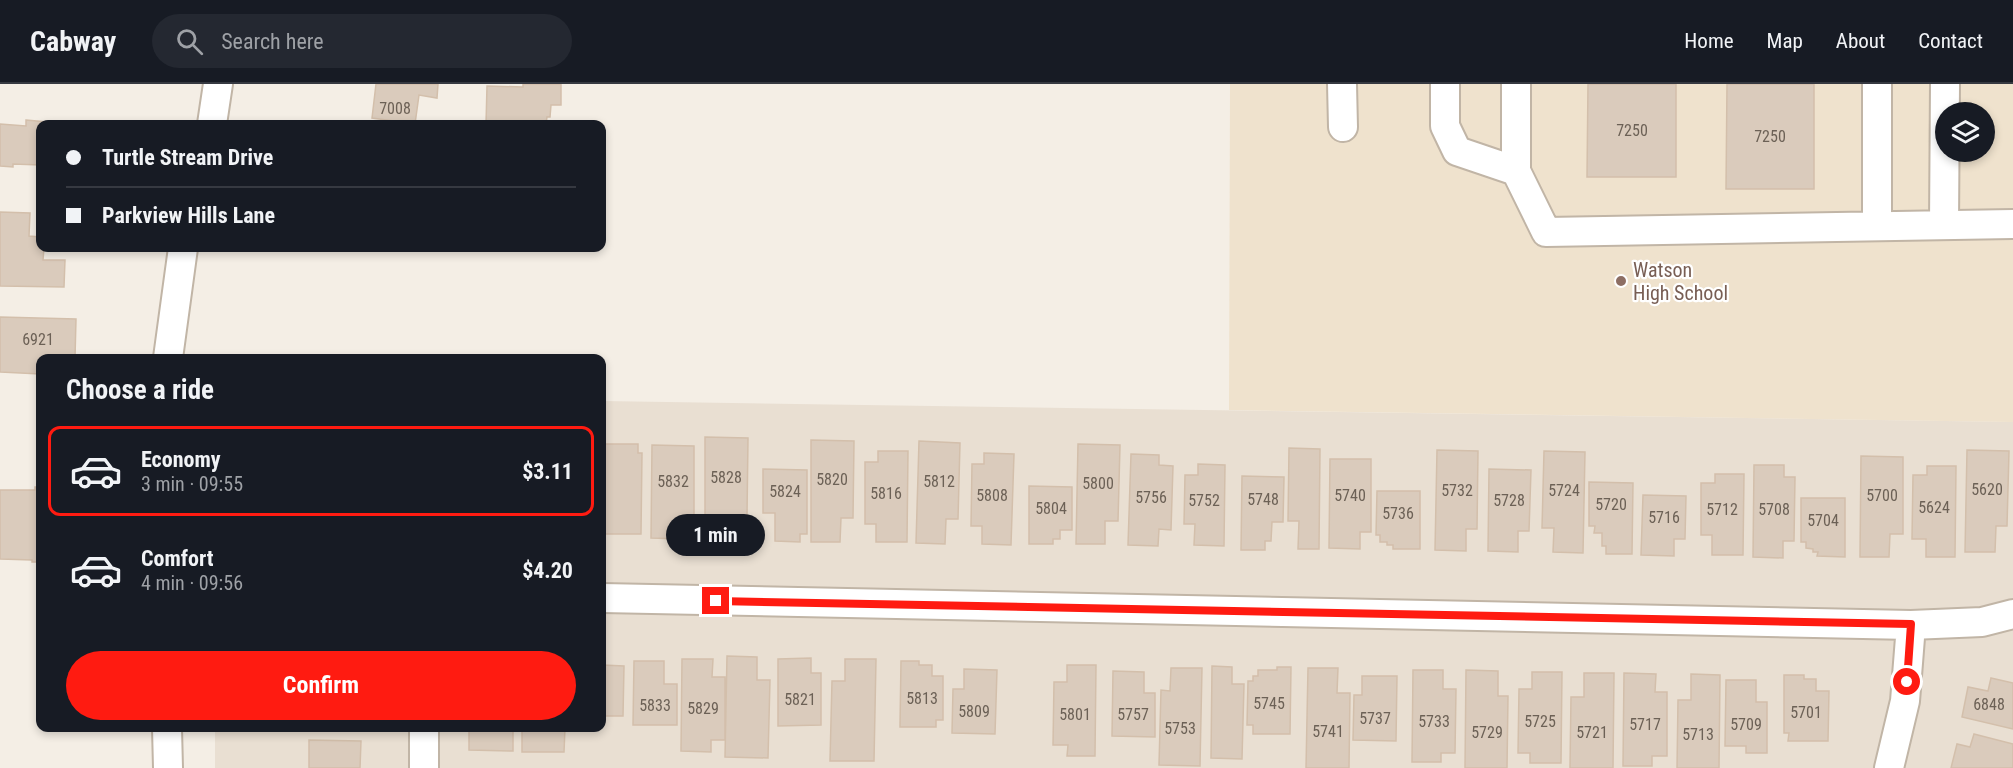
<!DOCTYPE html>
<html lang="en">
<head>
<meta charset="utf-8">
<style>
	:root { --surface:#171b24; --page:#242831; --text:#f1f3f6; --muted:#9ea1a6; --line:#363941; --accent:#ff1b11 }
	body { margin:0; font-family:"Roboto Condensed",sans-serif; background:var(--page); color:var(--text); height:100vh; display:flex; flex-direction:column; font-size:22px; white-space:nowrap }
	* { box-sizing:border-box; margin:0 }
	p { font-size:20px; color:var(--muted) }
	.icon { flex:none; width:33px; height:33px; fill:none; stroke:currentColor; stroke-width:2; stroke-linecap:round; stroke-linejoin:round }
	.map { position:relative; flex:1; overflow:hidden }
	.drawer { position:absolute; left:36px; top:270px; width:570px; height:378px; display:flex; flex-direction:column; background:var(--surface); border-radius:12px; box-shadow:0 3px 9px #0003 }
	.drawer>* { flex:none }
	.guide { position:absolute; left:36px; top:36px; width:570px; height:132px; border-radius:12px; box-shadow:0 3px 9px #0003; display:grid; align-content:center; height:132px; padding:0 30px; background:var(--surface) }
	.controls { position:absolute; left:1935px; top:18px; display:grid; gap:12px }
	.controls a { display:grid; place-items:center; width:60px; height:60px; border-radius:50%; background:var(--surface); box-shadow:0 3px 9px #0003; font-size:30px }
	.end { position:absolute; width:27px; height:27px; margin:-14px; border:8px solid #ff1b11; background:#fff; box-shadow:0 0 0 3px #fff }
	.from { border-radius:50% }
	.bubble { position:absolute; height:42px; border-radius:21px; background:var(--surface); box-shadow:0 3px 9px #0003; font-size:20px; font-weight:700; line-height:42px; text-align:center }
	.guide b { display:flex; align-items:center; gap:21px; height:57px; font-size:22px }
	.guide b+b { border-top:2px solid var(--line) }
	.guide i { width:15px; height:15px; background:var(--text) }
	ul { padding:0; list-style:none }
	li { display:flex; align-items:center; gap:18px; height:90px; margin:0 12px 9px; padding:0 18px; border:3px solid transparent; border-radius:12px }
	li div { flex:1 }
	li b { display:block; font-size:22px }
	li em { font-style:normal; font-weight:700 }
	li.selected { border-color:var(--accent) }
	li>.icon { width:54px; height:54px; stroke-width:1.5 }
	h2 { padding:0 30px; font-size:27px; line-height:72px }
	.cta { display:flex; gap:12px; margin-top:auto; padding:12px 30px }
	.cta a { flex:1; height:69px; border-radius:36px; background:var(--accent); color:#fff; font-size:24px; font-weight:700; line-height:69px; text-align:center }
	header { display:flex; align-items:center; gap:36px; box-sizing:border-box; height:84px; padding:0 30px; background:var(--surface); border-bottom:2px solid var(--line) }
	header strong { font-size:28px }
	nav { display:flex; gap:33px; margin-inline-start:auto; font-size:21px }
	.search { width:420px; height:54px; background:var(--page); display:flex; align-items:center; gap:15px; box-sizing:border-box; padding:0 21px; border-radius:33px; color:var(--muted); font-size:22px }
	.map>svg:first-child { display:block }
</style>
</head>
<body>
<header>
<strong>Cabway</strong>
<div class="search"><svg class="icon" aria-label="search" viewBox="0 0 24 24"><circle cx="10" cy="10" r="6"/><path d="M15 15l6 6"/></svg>Search here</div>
<nav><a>Home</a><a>Map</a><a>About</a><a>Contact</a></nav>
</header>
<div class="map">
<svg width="2013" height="684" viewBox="0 0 2013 684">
	<rect width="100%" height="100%" fill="#f4eee5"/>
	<path fill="#e9dfd2" d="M602 317 2013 338V684H215V644H602Z"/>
	<path fill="#efe2cd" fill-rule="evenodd" d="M1230 0H2013V338L1229 326ZM1946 28H1984V68H1946Z"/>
	<path fill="#dacbbc" stroke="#d3bfab" stroke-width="1.5" d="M376 0H438L437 14 419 11 415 40 372 34Z
		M523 0H561V21H551L550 33H547L546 40H486L487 2 523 3Z
		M1588 0H1676V93H1587Z
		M1727 0H1814V105H1726Z
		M26 36 47 38V40H40V81L13 80V83L0 82V40L26 42Z
		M0 128 30 129 29 152 40 153V164H44L43 176H65L64 203 0 202Z
		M0 233 76 235 75 274H40V290L0 288Z
		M705 353 748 354 747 432H735L734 454 705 453Z
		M811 356 854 357 853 434H841L840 458H811Z
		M919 357 960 359 958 435H946L945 460 916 459Z
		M602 360H638V369H642L641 450H602Z
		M1078 360 1120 361 1118 437H1105V460H1076Z
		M652 361 694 362V432H681V455L651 454Z
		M1289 364 1320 365 1319 465H1298L1299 437H1288Z
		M1437 366 1478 367 1477 445H1466V467L1435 466Z
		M1967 366 2009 367 2007 442H1996L1995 468H1965Z
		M878 367H908L907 458H876V440H865V378H878Z
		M1544 367 1585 368 1583 469 1553 468 1554 444H1542Z
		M984 369 1014 370 1011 461 982 460V442H971L972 380H984Z
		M1131 370 1159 371V381L1173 382 1171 446 1159 445 1158 462 1128 461Z
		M1861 372 1903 373V450H1890L1889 473H1860Z
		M1330 375H1371V448H1360V465L1329 464Z
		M1198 380 1225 381 1224 462 1194 461 1195 440H1184L1185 391H1198Z
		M1754 381H1784V393H1795L1794 457H1783V474L1753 473Z
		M1927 382H1956L1955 473H1926V455H1912L1913 391H1927Z
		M763 385 807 386V450H800V458L775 457V429H763Z
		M1489 385 1531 386 1529 447H1518V468L1488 467Z
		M1715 390H1744L1743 471H1712V451H1701V399H1715Z
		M1242 392 1284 393 1283 438H1272L1271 457H1265V466H1241Z
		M1589 398 1633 399 1632 470H1606V462H1602V449H1594L1595 442H1589Z
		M1029 402 1072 403V446H1060V455H1053V460H1029Z
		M35 403H40V478H32V476L0 475V406H35Z
		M1377 407H1420V465H1393V461H1387V458H1380V451H1376Z
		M1643 411 1686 412 1685 455H1674V472L1641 471Z
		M1801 414H1845V473L1817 472 1818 468H1813V465L1806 464V458H1801Z
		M727 572 757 573V596H770L768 674 725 673Z
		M811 574V589H821V641L778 642V575Z
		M682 575H713L712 593H725V656H711V668L681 667Z
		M845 575H876L874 677H830L832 597H845Z
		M634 577H664V600H677V641H633Z
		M901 577H919V581H932V592H943V636H936V643H900Z
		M602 581 624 582 623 632H602Z
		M1067 581H1096L1095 672H1067L1068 661H1053L1054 598H1067Z
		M1212 582 1232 583V600H1244L1242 675 1211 674Z
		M1277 583H1291L1290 650H1253V641H1247L1248 597H1253V592H1258V586H1277Z
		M1171 584H1202L1200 682 1159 681 1161 606 1170 607Z
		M1308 584H1338L1337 609H1350L1349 684H1306Z
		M964 585 997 586 995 650 952 649 953 605H964Z
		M1413 586H1443V605H1456L1455 669H1441V678H1412Z
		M1466 586 1498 587V612H1508L1507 684H1465Z
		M1113 587 1144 588V609H1155V653L1112 652Z
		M1532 588H1562L1561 679H1530V669H1518L1519 605H1532Z
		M1584 589H1614L1613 684H1570L1571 613H1584Z
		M1624 589 1656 590 1655 608H1667V672H1652V682H1623Z
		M1691 590 1720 591 1719 684H1677L1678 616H1691Z
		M1784 591H1804V595H1816V607H1829L1828 657H1788L1789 649H1784Z
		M1362 592H1397L1396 657 1353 656 1354 611H1362Z
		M1991 594 2013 599V645L1962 633 1968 603 1988 607Z
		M1726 596H1756V618H1767V669H1746V662H1725Z
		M302 644H366V646L303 647Z
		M469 644H513V667L469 666Z
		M522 644H565L564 668H522Z
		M1974 650 2013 660V684H1951L1957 660 1970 663Z
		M309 656 361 657 360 684H309Z"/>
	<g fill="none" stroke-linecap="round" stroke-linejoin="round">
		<g stroke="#c1b5a6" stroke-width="32">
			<path id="minor" d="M1342 0 1343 43
				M1445 0V42L1457 67 1516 87
				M1516 0V87L1546 148 2013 140
				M212 40 218 0
				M1877 141V0
				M1944 141 1945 0
				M168 274 183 164
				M602 514 1911 541 1982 538 2013 530
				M167 644 168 684
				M424 644V684
				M1889 684 1905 617 1911 541"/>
		</g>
		<use href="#minor" stroke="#fff" stroke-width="28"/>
	</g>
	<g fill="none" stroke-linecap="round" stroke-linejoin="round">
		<path stroke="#ff1b11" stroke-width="8" d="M716 517 1911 540 1907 598"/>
	</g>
	<circle fill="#8d6e63" stroke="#fff" stroke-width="2" cx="1621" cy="197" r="6"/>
	<g text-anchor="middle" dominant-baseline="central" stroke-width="4.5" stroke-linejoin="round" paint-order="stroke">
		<g font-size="16" fill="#6c6156">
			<text x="395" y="24">7008</text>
			<text x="1632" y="46">7250</text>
			<text x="1770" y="52">7250</text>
			<text x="38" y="255">6921</text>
			<text x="726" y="393">5828</text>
			<text x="832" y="395">5820</text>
			<text x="673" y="397">5832</text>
			<text x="939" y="397">5812</text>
			<text x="1098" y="399">5800</text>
			<text x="1987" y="405">5620</text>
			<text x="1457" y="406">5732</text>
			<text x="1564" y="406">5724</text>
			<text x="785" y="407">5824</text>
			<text x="886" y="409">5816</text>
			<text x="992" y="411">5808</text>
			<text x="1350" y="411">5740</text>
			<text x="1882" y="411">5700</text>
			<text x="1151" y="413">5756</text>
			<text x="1263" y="415">5748</text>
			<text x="1204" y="416">5752</text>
			<text x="1509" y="416">5728</text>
			<text x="1611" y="420">5720</text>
			<text x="1934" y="423">5624</text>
			<text x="1051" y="424">5804</text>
			<text x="1722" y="425">5712</text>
			<text x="1774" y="425">5708</text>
			<text x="1398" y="429">5736</text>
			<text x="1664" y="433">5716</text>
			<text x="1823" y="436">5704</text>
			<text x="922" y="614">5813</text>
			<text x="800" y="615">5821</text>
			<text x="1269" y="619">5745</text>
			<text x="1989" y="620">6848</text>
			<text x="655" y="621">5833</text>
			<text x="703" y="624">5829</text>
			<text x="974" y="627">5809</text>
			<text x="1806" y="628">5701</text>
			<text x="1075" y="630">5801</text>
			<text x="1133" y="630">5757</text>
			<text x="1375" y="634">5737</text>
			<text x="1434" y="637">5733</text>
			<text x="1540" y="637">5725</text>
			<text x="1645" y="640">5717</text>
			<text x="1746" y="640">5709</text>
			<text x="1180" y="644">5753</text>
			<text x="1328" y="647">5741</text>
			<text x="1487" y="648">5729</text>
			<text x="1592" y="648">5721</text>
			<text x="1698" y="650">5713</text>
		</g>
		<g font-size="20" fill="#785e54" stroke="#fff" text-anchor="start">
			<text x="1633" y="186">Watson<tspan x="1633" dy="23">High School</tspan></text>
		</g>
	</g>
</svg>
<div class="controls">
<a><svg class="icon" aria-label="layers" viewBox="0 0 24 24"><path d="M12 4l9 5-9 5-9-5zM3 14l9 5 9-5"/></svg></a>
</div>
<i class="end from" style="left:1907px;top:598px"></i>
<i class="end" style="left:716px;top:517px"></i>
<div class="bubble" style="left:666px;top:430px;width:99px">1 min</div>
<div class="guide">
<b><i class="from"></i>Turtle Stream Drive</b>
<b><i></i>Parkview Hills Lane</b>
</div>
<section class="drawer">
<h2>Choose a ride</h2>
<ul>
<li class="selected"><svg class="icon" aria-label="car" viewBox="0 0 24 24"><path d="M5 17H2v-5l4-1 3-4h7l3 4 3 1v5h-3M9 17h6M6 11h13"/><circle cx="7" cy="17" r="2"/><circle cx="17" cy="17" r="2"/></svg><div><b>Economy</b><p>3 min · 09:55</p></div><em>$3.11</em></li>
<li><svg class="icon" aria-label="car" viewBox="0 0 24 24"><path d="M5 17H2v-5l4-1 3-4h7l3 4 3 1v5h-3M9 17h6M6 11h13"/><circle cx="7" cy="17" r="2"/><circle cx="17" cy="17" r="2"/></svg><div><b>Comfort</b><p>4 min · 09:56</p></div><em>$4.20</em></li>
</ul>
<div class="cta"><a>Confirm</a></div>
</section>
</div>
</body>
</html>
